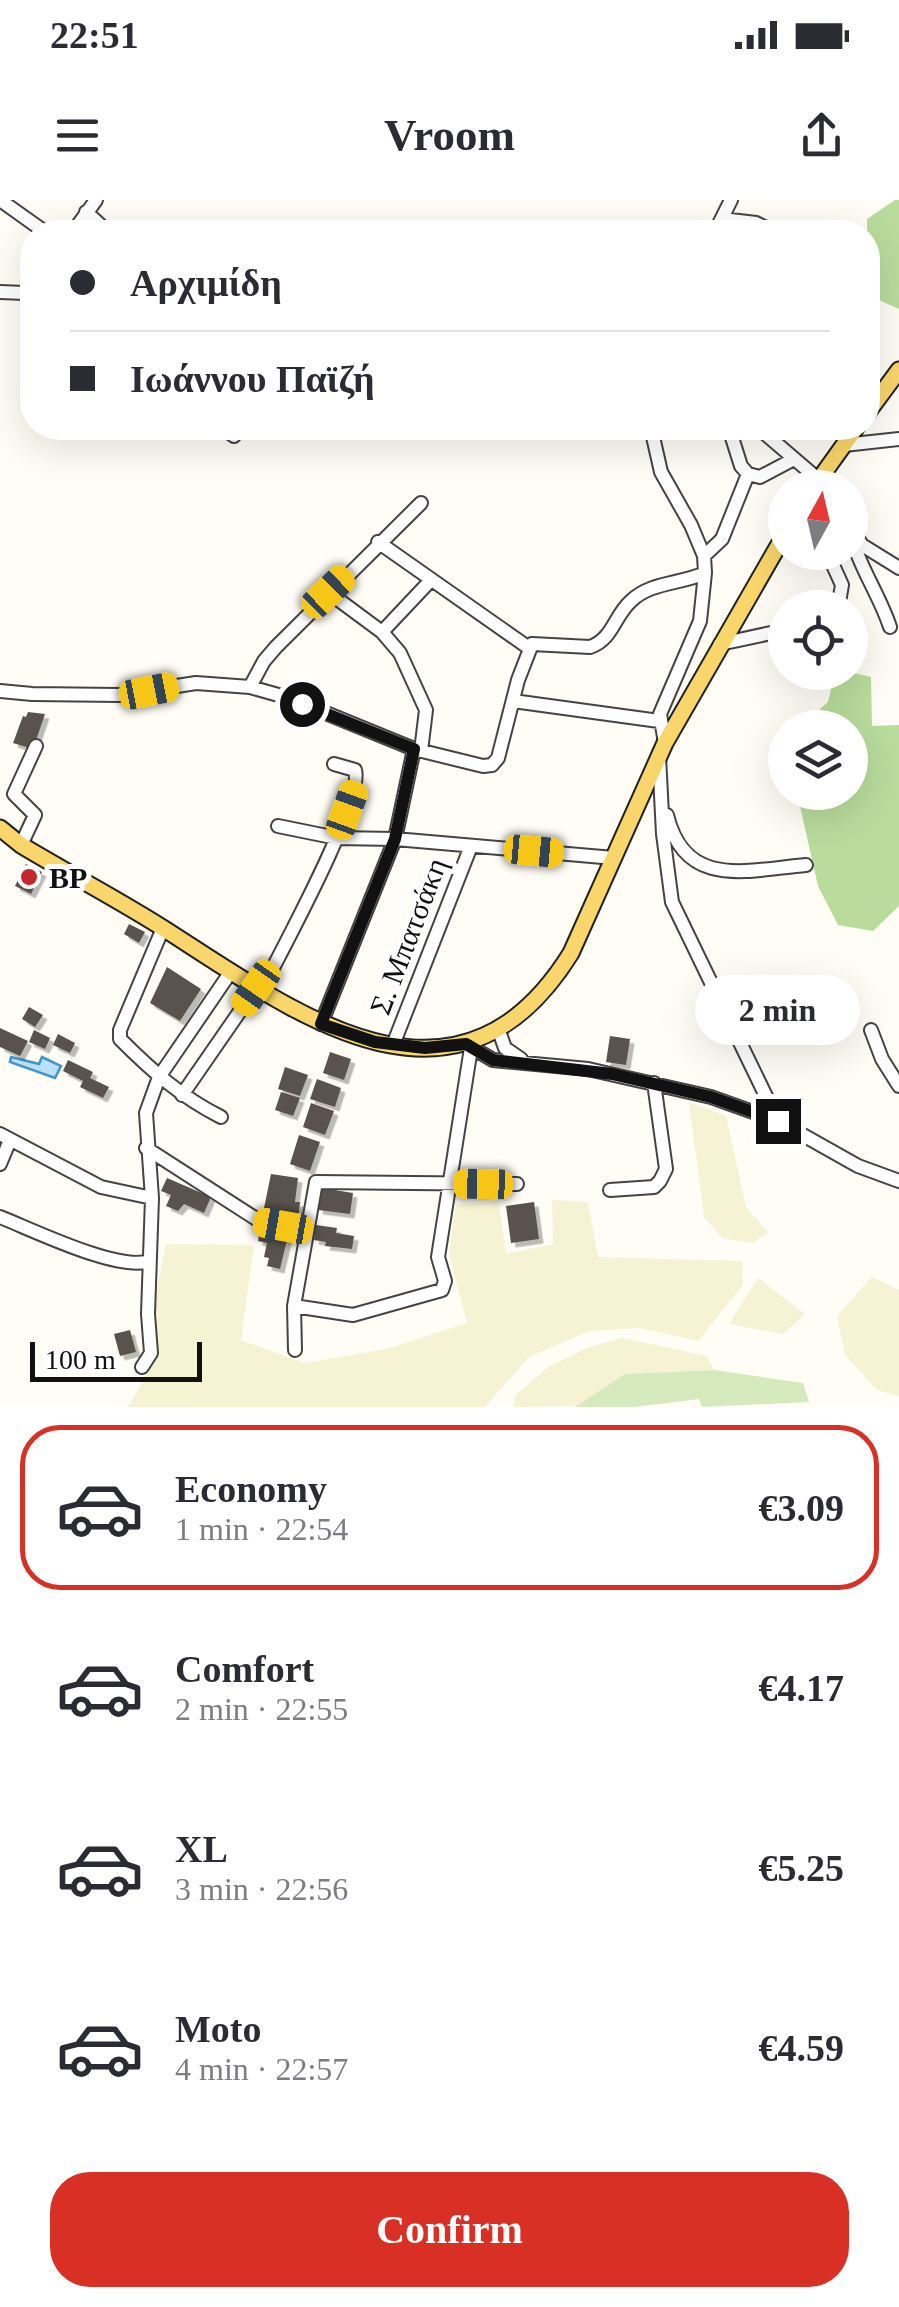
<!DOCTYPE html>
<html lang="en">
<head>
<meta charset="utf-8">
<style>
	:root { --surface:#fff; --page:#f2f2f3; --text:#2b2b33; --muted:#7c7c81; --line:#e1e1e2; --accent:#d93025 }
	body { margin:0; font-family:Georgia,serif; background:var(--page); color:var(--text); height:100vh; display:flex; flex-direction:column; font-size:38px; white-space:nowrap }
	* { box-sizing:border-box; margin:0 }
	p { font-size:32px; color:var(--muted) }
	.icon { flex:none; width:55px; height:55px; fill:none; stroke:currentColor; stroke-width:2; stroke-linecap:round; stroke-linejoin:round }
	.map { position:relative; height:1207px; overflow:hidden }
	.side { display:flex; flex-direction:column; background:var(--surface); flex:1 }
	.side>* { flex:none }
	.hud { position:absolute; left:20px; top:20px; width:860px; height:220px; border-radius:40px; box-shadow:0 10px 40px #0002; display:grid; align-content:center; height:220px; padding:0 50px; background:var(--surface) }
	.needle { width:65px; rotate:8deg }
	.buttons { position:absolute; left:768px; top:270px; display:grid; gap:20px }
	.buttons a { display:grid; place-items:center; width:100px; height:100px; border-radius:50%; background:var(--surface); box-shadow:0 10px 40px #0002; font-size:50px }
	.scale { position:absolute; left:30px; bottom:25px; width:172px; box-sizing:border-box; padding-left:10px; border:5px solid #111; border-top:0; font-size:28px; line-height:35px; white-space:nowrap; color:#111; -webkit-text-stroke:8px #fff; paint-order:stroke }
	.end { position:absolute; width:45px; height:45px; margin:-22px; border:12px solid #111; background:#fff; box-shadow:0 0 0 5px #fff }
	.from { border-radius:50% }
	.bubble { position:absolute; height:70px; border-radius:35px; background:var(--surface); box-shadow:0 10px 40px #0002; font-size:32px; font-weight:700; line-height:70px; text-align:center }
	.car { position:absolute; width:30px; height:60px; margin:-30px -15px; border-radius:12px; box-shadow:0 0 8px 2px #0007; background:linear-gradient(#f5c518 24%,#345 0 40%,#f5c518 0 76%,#345 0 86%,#f5c518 0) }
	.hud b { display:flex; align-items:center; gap:35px; height:95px; font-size:38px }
	.hud b+b { border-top:2px solid var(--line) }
	.hud i { width:25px; height:25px; background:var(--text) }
	ul { padding:18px 0 0; list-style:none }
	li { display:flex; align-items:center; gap:30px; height:165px; margin:0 20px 15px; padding:0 30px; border:5px solid transparent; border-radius:40px }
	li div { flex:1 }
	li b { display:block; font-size:38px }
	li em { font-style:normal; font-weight:700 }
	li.current { border-color:var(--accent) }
	li>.icon { width:90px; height:90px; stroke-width:1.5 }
	.action { display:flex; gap:20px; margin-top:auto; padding:20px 50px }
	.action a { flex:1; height:115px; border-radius:40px; background:var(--accent); color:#fff; font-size:40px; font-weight:700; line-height:115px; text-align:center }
	.status { display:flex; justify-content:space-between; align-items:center; height:70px; padding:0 50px; background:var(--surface); direction:ltr }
	.status svg { height:28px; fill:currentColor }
	header { display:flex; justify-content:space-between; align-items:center; height:130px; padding:0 50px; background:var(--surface); font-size:45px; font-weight:700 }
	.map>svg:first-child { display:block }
</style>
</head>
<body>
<div class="status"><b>22:51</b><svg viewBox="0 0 49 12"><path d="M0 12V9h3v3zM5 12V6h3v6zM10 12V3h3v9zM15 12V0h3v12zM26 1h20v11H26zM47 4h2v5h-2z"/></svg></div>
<header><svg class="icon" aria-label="menu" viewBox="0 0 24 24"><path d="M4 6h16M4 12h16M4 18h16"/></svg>Vroom<svg class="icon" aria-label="share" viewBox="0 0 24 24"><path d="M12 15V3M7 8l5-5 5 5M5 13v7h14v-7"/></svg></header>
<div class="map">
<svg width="899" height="1207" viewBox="0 0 899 1207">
	<defs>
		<filter id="shadow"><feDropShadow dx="4.5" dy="4.5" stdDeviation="0" flood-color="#0004"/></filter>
	</defs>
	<rect width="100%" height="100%" fill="#fffdf5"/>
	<path fill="#f6f3d4" d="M689 902 726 916 746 1007 768 1032 752 1043 722 1038 704 1017Z
		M552 1000 588 1002 598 1057 742 1061 743 1085 698 1141 640 1128 589 1131 529 1157 485 1207H128L158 1155 155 1100 166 1044 254 1045 241 1140 305 1163 386 1149 467 1123 449 1054 456 1004 499 1002 506 1054 553 1044Z
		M872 1077 899 1090V1196L877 1190 845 1155 837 1116Z
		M758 1078 805 1114 783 1134 729 1124Z
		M622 1138 707 1156 714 1170 625 1174 579 1206 514 1207 515 1196 548 1167 589 1147Z"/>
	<path fill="#d5ebbd" d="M714 1170 803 1183 809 1202 702 1207 699 1199 634 1207H575L625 1174Z"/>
	<path fill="#b9dc9c" d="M895 0H899V109L868 95 867 19Z
		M850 472 871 477 872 526 899 525V706L873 731 838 725 818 686 797 593 850 592V528L800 527 828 502 835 473Z"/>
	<path fill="#b9e0f7" stroke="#3f96cf" stroke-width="2.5" d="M11 857 39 864 42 857 61 866 55 878 10 862Z"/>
	<path fill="#5a524d" filter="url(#shadow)" d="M28 512 45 514 33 549 13 543 23 516 26 517Z
		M26 664 42 672 31 694 15 686Z
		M129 724 145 732 139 743 124 734Z
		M167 767 201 789 180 821 150 803Z
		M29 807 43 815 35 827 22 819Z
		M0 828 28 841 20 856 0 847Z
		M34 830 50 838 45 849 29 842Z
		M58 834 75 843 70 853 53 845Z
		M610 836 630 839 626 865 606 862Z
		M330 852 351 859 344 880 323 873Z
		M68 860 93 872 90 878 109 887 103 898 80 887 83 881 63 871Z
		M285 867 308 875 300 896 278 889Z
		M317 879 341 888 335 907 310 899Z
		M281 892 300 898 293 916 275 910Z
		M311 903 334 911 325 935 303 927Z
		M299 935 320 942 310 971 290 964Z
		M271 974 298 978 295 1002H300L298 1018 263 1013Z
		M167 978 211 997 204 1013 184 1004 178 1011 166 1006 171 995 161 991Z
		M322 988 353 993 350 1014 318 1010Z
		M534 1002 539 1039 511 1043 506 1006Z
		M316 1025 337 1028 336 1033 354 1036 352 1049 325 1046 326 1042 314 1040Z
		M260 1029 288 1036 280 1069 267 1066 269 1058 264 1057 267 1043 258 1041Z
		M130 1130 136 1152 120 1156 114 1134Z"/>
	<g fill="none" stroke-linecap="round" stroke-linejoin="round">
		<g stroke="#444" stroke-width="16">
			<path id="minor" d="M0 0 45 32
				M86 12 108 32
				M722 19 756 23 774 32
				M73 32 96 0
				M715 32 731 0
				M0 92 25 93 32 88
				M223 228 234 236
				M651 228 661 272 691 325 704 356 705 373 700 421 660 514 665 543
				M729 228 741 266 748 274 760 277 794 259
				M762 231 818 279
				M844 245 899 239
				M850 328C856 363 879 393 890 427
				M854 333 862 345 899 368
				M378 342 529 448
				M827 352 842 385 838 408
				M704 356 722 339 748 274
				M328 392 382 432 400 453 426 510 421 551
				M382 432 431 380
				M720 444 785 430
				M250 487 264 461 276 447 421 303
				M0 491 32 494 119 495 196 483 250 487 289 498 414 549 483 566 492 565 498 558 518 480 532 444 590 447C613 439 614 416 631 401 650 382 681 384 705 373
				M513 501 659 521
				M659 556 663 634 672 702 778 921
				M667 615C685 690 748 670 806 665
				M278 626 337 638 395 639 614 658
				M21 645 35 615 14 594 36 546
				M163 728 120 830V839C151 870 181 897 221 917
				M261 791C279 755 365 599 355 570L334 564
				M321 824 395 639 414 549
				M871 830 882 859 899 886
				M499 831 505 848 521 859
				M466 844 493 860 588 869 711 897 778 921 858 966 899 981
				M393 845 471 646
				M182 895 256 788
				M0 934 101 987 152 998
				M146 948 261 1022 306 1029
				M0 964 10 940
				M610 990 654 987 660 981 666 969 654 883
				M0 1017C33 1030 119 1072 149 1061
				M294 1106 353 1115 442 1090 445 1081 438 1057 471 848
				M295 1150 294 1106 316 982 517 984
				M142 1167 151 1153 148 1114 152 998 146 913 159 877 230 773"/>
		</g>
		<g stroke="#222" stroke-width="19">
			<path id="major" d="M868 212 899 170
				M813 288 856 228
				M0 628 21 645C69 674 119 700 166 730 297 814 457 936 571 753L665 543 785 334"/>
		</g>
		<use href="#minor" stroke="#fff" stroke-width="12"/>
		<use href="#major" stroke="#f9d66b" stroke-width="15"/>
	</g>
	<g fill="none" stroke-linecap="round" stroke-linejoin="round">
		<path stroke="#111" stroke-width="12" d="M302 504 414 549 395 639 321 824 375 842 425 848 466 844 493 860 612 874 711 897 778 921"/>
	</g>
	<circle fill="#c4262e" stroke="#fff" stroke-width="4" cx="29" cy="677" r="10"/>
	<g text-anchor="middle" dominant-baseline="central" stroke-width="10" stroke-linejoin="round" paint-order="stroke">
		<g font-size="30" font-weight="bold" fill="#111" stroke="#fff" text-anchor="start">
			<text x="49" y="677">BP</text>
		</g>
		<g font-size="30" fill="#111" stroke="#fff">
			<text transform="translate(408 736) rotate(-69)">Σ. Μπατσάκη</text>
		</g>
	</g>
</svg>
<div class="buttons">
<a><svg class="needle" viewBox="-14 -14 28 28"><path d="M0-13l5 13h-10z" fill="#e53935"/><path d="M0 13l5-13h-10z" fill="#7c7c81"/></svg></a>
<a><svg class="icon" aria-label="locate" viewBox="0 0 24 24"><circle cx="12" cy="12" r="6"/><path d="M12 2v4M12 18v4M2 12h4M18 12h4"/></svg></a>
<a><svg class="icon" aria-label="layers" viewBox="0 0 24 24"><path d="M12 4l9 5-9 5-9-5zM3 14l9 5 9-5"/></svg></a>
</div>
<div class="scale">100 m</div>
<i class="end from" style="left:302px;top:504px"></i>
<i class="end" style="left:778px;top:921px"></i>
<div class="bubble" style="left:695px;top:775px;width:165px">2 min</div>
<i class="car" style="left:328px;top:392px;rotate:46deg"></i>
<i class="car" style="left:149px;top:491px;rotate:79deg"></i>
<i class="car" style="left:347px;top:610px;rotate:20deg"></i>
<i class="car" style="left:534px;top:651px;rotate:95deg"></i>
<i class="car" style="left:256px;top:788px;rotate:215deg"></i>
<i class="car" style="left:483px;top:984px;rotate:271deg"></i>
<i class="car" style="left:283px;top:1026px;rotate:280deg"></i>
<div class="hud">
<b><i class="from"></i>Αρχιμίδη</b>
<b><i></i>Ιωάννου Παϊζή</b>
</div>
</div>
<section class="side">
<ul>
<li class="current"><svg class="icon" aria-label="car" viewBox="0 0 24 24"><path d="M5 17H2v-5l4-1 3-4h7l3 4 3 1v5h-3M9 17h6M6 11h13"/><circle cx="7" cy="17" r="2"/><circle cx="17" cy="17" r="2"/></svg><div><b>Economy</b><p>1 min · 22:54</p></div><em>€3.09</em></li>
<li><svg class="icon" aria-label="car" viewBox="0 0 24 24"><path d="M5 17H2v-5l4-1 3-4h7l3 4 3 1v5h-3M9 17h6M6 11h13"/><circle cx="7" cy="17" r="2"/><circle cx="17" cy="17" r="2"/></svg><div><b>Comfort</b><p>2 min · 22:55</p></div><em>€4.17</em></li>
<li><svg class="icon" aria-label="car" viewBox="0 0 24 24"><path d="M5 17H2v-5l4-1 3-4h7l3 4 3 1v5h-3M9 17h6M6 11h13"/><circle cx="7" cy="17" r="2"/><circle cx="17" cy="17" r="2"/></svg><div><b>XL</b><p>3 min · 22:56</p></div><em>€5.25</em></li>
<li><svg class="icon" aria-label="car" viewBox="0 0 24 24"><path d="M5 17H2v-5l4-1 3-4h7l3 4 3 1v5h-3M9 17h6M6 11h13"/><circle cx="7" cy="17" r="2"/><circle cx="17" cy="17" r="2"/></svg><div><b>Moto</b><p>4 min · 22:57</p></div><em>€4.59</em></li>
</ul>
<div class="action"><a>Confirm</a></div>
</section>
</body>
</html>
